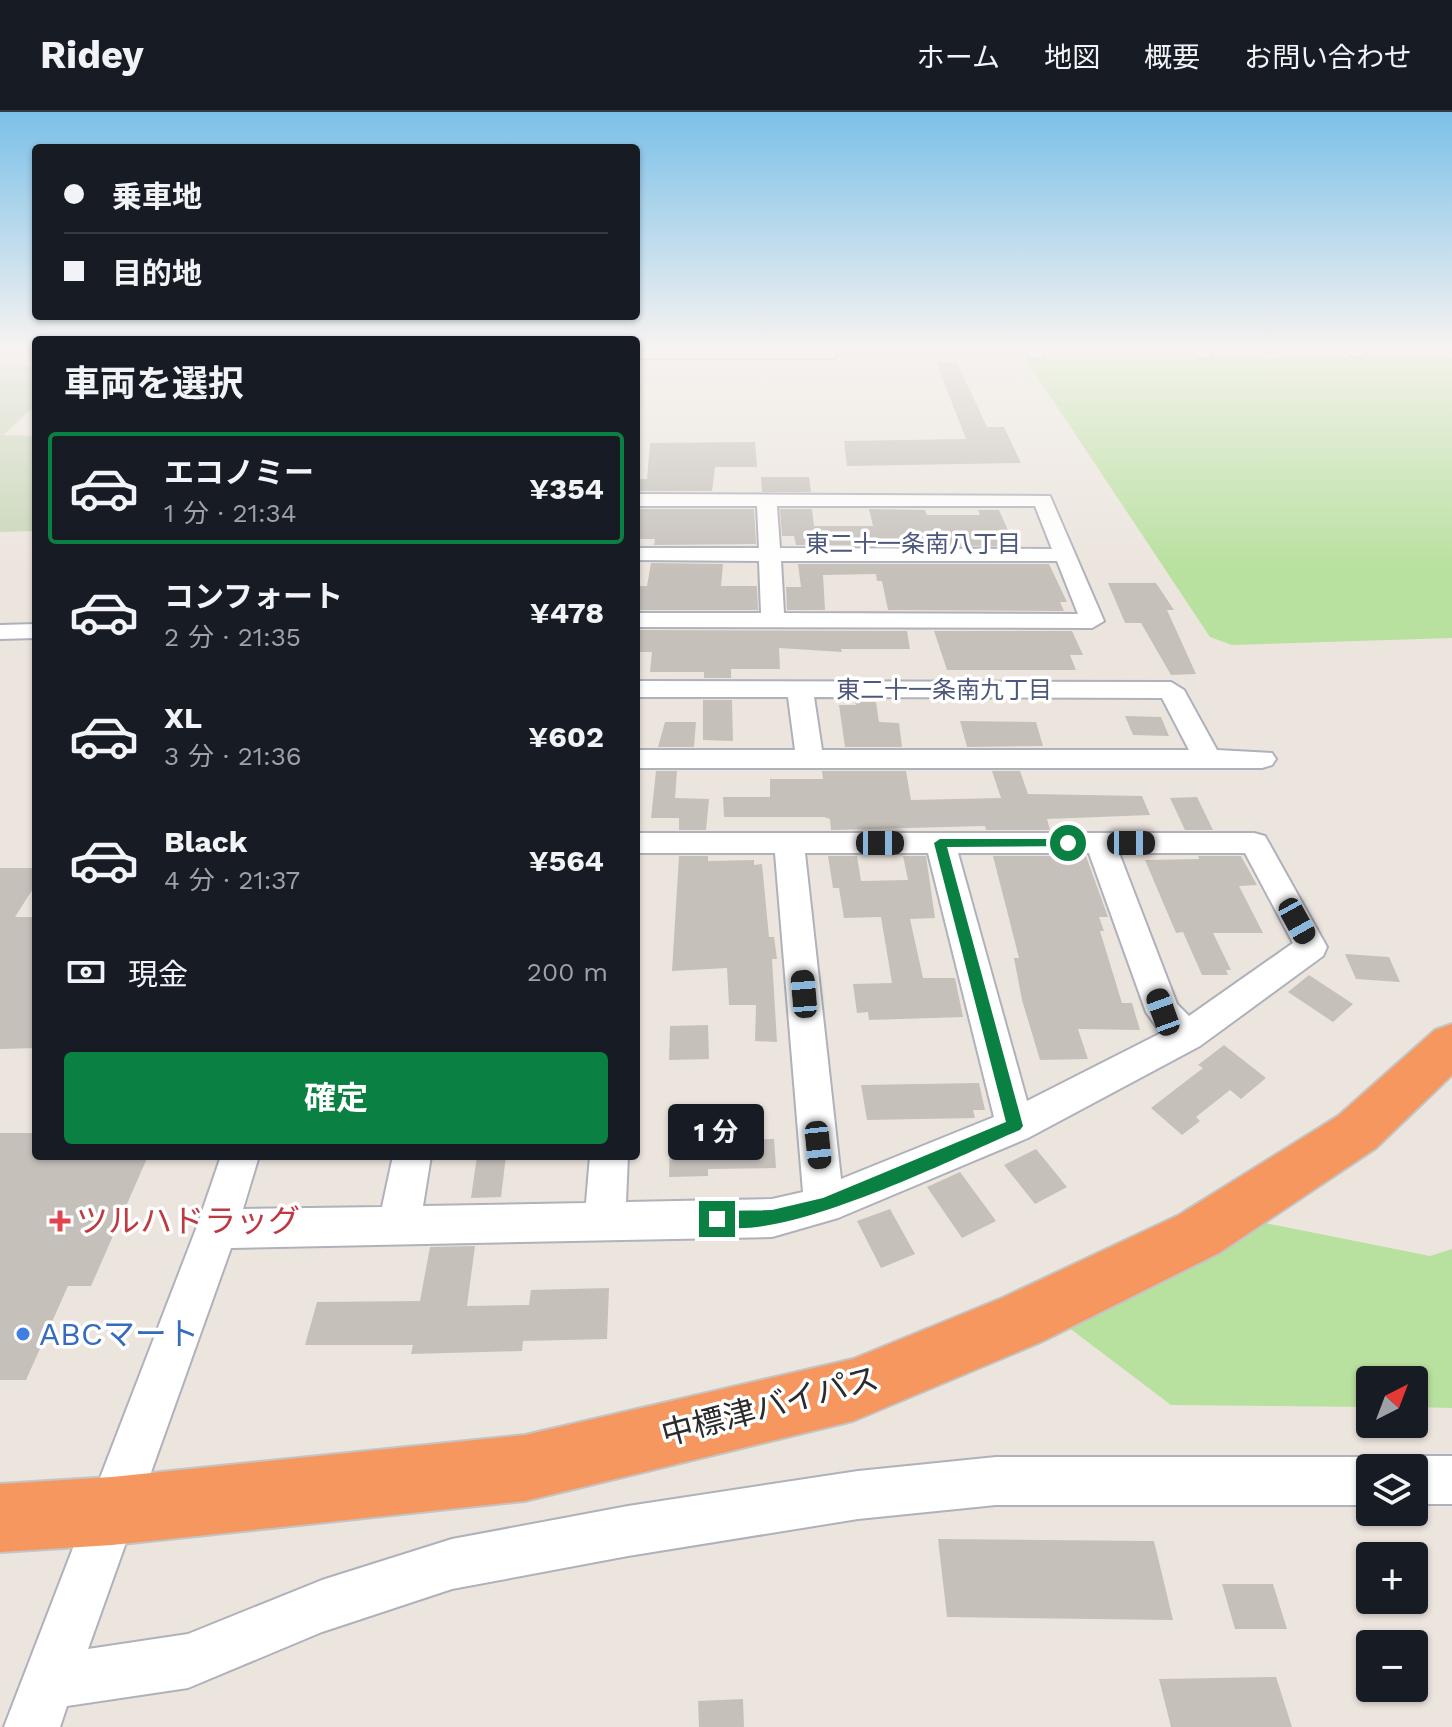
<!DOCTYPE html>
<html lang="ja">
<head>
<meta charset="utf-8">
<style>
	:root { --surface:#171b24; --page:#242831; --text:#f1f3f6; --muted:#9ea1a6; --line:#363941; --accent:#0b8043 }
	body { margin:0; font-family:"Work Sans","Noto Sans JP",sans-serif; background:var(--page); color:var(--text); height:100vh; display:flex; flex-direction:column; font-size:30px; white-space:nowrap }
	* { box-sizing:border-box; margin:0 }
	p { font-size:26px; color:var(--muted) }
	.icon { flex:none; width:44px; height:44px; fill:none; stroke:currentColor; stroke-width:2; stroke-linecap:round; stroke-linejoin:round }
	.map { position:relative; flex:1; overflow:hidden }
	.sheet { position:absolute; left:32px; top:224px; width:608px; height:824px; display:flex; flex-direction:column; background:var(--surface); border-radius:8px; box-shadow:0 2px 6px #0004 }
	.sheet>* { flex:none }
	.hud { position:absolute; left:32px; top:32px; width:608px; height:176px; border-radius:8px; box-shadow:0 2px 6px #0004; display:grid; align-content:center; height:176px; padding:0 32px; background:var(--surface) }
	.needle { width:52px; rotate:42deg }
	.buttons { position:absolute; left:1356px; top:1254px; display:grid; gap:16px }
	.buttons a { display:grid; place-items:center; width:72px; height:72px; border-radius:8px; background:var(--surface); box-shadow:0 2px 6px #0004; font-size:40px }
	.end { position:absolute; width:36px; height:36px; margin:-18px; border:10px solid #0b8043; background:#fff; box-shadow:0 0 0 4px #fff }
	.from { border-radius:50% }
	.bubble { position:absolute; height:56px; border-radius:8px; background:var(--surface); box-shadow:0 2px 6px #0004; font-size:26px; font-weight:700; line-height:56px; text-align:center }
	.car { position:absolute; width:24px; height:48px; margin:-24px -12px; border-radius:10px; box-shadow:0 0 6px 2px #0007; background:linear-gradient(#222 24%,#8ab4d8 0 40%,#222 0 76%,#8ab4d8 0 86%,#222 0) }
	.hud b { display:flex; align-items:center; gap:28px; height:76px; font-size:30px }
	.hud b+b { border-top:2px solid var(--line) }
	.hud i { width:20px; height:20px; background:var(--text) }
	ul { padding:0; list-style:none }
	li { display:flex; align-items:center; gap:24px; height:112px; margin:0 16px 12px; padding:0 16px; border:4px solid transparent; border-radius:8px }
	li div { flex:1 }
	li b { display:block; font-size:30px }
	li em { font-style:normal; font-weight:700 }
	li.current { border-color:var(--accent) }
	li>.icon { width:72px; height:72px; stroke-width:1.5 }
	h2 { padding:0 32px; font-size:36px; line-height:96px }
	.pay { display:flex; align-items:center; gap:20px; height:88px; padding:0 32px; font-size:30px }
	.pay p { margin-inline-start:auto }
	.button { display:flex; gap:16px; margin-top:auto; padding:16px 32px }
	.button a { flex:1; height:92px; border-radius:8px; background:var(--accent); color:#fff; font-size:32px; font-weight:700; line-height:92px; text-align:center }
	header { display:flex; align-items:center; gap:48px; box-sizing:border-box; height:112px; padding:0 40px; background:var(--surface); border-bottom:2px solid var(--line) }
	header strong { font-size:38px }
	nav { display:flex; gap:44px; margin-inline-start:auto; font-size:28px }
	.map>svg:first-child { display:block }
</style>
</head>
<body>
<header>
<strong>Ridey</strong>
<nav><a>ホーム</a><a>地図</a><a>概要</a><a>お問い合わせ</a></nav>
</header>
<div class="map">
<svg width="1452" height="1615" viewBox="0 0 1452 1615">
	<rect width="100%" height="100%" fill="#ece5de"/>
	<path fill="#b8e09e" d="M1452 246V526L1232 533 1210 525 1026 248Z
		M1265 1111 1430 1144 1452 1137V1296L1414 1295V1268H1370V1295L1171 1293 1068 1215Z"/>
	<path fill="#c7d5b6" d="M0 253 36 254V293L3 323 36 324V419L0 420Z"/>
	<path fill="#c5c0ba" d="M936 250H957L987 315H1004L1021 351 847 354 844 329 966 327Z
		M755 330 757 355H715L712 379H636V367H647L650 331Z
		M761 365H809L811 380H762Z
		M636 397H754L756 432 654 433 655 427H636Z
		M780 397H812L814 414H873L869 397 925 398 927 403H980L978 398H999L1015 434 796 433 794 424H782Z
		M651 451 723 452 721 474H757L758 498H636V474H647Z
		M798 452H1049L1067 490H1060L1064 499 888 498 882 469H877L876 462 823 463 825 498H787L786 475H801Z
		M1108 471H1156L1174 498H1167L1196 562 1171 563 1141 511H1125Z
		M636 518 907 519 910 537H841L842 540 779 536 780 557H731V566H704V560H650L652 540H636Z
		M934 519H1072L1083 543H1070L1076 558H947Z
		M703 588H732L733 629 703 628Z
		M855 590H876L879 610 899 611 902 635H845L839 593H856Z
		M1125 604 1161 605 1169 624 1133 623Z
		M960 609 1036 610 1043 634 967 635Z
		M665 610H696L694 635H658Z
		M656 659H677L675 686 709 687 706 718H679V706H651Z
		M822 659H906L911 688 1001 686 992 659H1020L1028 682 1142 684 1150 703 1047 707 1050 718H986L985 714 831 718 830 707 824 705H724L723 685H770V667H823Z
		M1197 685 1213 718H1185L1170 686Z
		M679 744H708V749L754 748V753L762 752 769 825H774L777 847H772L777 930 755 929 756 893H729L727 856 672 859Z
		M828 744H857L861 769 908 768 903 744H926L935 806 910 807 923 866H955L963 905 869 908 868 900 857 901 853 872 892 871 881 805 844 806 839 776H833Z
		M993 744H1086L1108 805H1099L1104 819H1100L1122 891H1132L1140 918 1078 917 1088 947 1040 948 1022 888 1014 846H1019Z
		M1198 744H1241L1257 773 1239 774 1263 821H1213L1231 858H1226L1228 863H1202L1183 820 1176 821 1145 748 1199 747Z
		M0 756H36V772L15 805H36V936L0 937Z
		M1345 842 1389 845 1400 870 1356 867Z
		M1309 863 1353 892 1333 910 1288 880Z
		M708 913 709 947 669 948 670 914Z
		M1224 933 1266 966 1241 987 1230 978 1196 1005 1200 1009 1182 1023 1151 996 1203 956 1198 953Z
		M979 971 985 998H973L975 1006 867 1008 861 973Z
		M0 1021H36V1044H148L91 1174H68L26 1268H0Z
		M708 1024V1028L774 1027 776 1056 708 1057V1064L669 1065 670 1025Z
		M1036 1037 1067 1075 1035 1092 1004 1053Z
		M477 1044H506L501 1085 471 1086Z
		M960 1060 996 1109 962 1126 927 1075Z
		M890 1097 915 1142 881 1156 857 1109Z
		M475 1134 467 1194 529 1193 531 1178 609 1176 607 1227 523 1229 522 1239 411 1242 413 1233H305L317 1190 420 1189 430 1135Z
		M938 1427 1154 1429 1173 1508 947 1505Z
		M1222 1472H1273L1287 1517H1235Z
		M1276 1565 1292 1615H1171L1159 1567Z
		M743 1587 744 1615H699L698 1589Z"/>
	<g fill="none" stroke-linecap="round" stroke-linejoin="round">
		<g stroke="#afb1bb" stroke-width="4">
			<path id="minor" d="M821 233H835V246H636V236L821 238Z
				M1023 233H1037L1044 244 1031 247Z
				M1188 233H1203L1213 243 1200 246Z
				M1259 233H1276L1279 236 1271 241Z
				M1339 233H1355L1366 242 1353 245Z
				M636 382 1050 384 1104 509 1092 516 636 515V501H761L759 449 636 448V436H759L757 394H636ZM777 394H1035L1052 437 780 436ZM781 449H1057L1078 502 784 501Z
				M36 512V526L0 527V513Z
				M636 569 1171 570 1184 578 1217 638 1272 641 1276 647 1272 653 1262 656H636V638H795L788 585H636ZM814 585 1162 586 1189 638H822Z
				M636 721H1254L1265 724 1327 835 1323 844 1200 934 1028 1026 838 1106 772 1125 231 1136 88 1537 188 1522 322 1468 452 1427 628 1394 858 1359 996 1345H1370L1389 1356H1370V1393H996L858 1407 628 1444 452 1477 322 1520 188 1576 67 1594 60 1615H4L196 1117 221 1044H259L243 1097 382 1095 393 1044H431L423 1094 586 1091 590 1044H628L626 1090 772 1087 803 1080 775 741H636ZM805 741H928L994 1005 841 1067ZM958 741H1089L1146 900 1161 921 1027 989ZM1119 741H1245L1293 831 1189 904 1177 892Z
				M1414 1344H1452V1392H1414V1356H1395L1397 1351Z"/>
		</g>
		<g stroke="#c4c4c4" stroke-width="4">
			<path id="highway" d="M1452 912V963L1376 1036 1219 1141 1041 1230 853 1309 525 1389 112 1433 0 1440V1372L112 1365 525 1323 853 1247 1002 1186 1179 1103 1338 1004 1435 918Z"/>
		</g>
		<use href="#minor" fill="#fff" fill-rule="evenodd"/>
		<use href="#highway" fill="#f6975f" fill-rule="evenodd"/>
	</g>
	<linearGradient id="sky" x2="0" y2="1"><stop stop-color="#7bc0e8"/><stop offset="0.51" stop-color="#f6f3f0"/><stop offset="1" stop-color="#f6f3f0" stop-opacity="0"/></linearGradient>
	<rect width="1452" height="459" fill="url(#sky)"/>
	<path fill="#0b8043" d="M1068 727 1072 728V734L947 735 1023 1014 1020 1018C956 1045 774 1137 711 1112V1101L717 1099 772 1098 823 1086 1006 1010 934 731 940 727Z"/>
	<path fill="#e0444e" stroke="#fff" stroke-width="3" d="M56 1097h8v8h8v8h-8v8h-8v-8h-8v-8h8z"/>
	<circle fill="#3f7fe0" stroke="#fff" stroke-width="3" cx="23" cy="1222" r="8"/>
	<g text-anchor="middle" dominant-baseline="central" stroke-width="7" stroke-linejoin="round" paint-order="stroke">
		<g font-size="24" fill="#4e587a" stroke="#fff">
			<text x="913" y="432">東二十一条南八丁目</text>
			<text x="944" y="578">東二十一条南九丁目</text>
		</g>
		<g font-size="32" fill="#be3a42" stroke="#fff" text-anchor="start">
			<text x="76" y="1109">ツルハドラッグ</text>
		</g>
		<g font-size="32" fill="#366cbe" stroke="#fff" text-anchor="start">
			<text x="39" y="1222">ABCマート</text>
		</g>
		<g font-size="32" fill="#2b2b2b" stroke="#fff">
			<text transform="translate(770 1294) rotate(-15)">中標津バイパス</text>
		</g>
	</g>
</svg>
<div class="buttons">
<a><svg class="needle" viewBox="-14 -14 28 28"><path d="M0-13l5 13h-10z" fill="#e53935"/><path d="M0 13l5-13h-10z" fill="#9ea1a6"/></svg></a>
<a><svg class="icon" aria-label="layers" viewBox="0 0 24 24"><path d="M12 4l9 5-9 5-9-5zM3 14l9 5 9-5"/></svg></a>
<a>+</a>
<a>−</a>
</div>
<i class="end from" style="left:1068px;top:731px"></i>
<i class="end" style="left:717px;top:1107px"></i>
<div class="bubble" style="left:668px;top:992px;width:96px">1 分</div>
<i class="car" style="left:880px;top:731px;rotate:90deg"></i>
<i class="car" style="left:1131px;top:731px;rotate:90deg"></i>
<i class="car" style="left:1297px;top:809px;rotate:151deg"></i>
<i class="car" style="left:804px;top:882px;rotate:355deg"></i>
<i class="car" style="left:1163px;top:900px;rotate:340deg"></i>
<i class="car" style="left:818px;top:1033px;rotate:174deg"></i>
<div class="hud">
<b><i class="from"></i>乗車地</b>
<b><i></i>目的地</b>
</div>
<section class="sheet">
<h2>車両を選択</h2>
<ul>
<li class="current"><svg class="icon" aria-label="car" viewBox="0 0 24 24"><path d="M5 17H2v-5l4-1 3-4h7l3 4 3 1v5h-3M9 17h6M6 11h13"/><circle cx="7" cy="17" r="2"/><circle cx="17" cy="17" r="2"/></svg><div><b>エコノミー</b><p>1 分 · 21:34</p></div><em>¥354</em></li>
<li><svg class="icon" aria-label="car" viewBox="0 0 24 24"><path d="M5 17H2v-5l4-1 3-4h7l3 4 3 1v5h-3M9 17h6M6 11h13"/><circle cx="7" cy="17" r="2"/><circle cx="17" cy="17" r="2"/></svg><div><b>コンフォート</b><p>2 分 · 21:35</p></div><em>¥478</em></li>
<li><svg class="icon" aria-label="car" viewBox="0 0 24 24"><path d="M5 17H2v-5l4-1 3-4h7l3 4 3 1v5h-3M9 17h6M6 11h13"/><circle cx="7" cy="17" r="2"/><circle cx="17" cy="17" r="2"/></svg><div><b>XL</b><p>3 分 · 21:36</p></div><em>¥602</em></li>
<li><svg class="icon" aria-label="car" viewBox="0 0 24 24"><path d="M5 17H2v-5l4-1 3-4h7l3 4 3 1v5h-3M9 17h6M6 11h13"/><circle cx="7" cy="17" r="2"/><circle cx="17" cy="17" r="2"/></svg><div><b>Black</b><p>4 分 · 21:37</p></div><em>¥564</em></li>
</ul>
<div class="pay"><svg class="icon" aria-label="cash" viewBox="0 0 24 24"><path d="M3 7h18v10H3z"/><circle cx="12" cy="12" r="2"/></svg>現金<p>200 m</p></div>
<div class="button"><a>確定</a></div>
</section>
</div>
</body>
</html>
